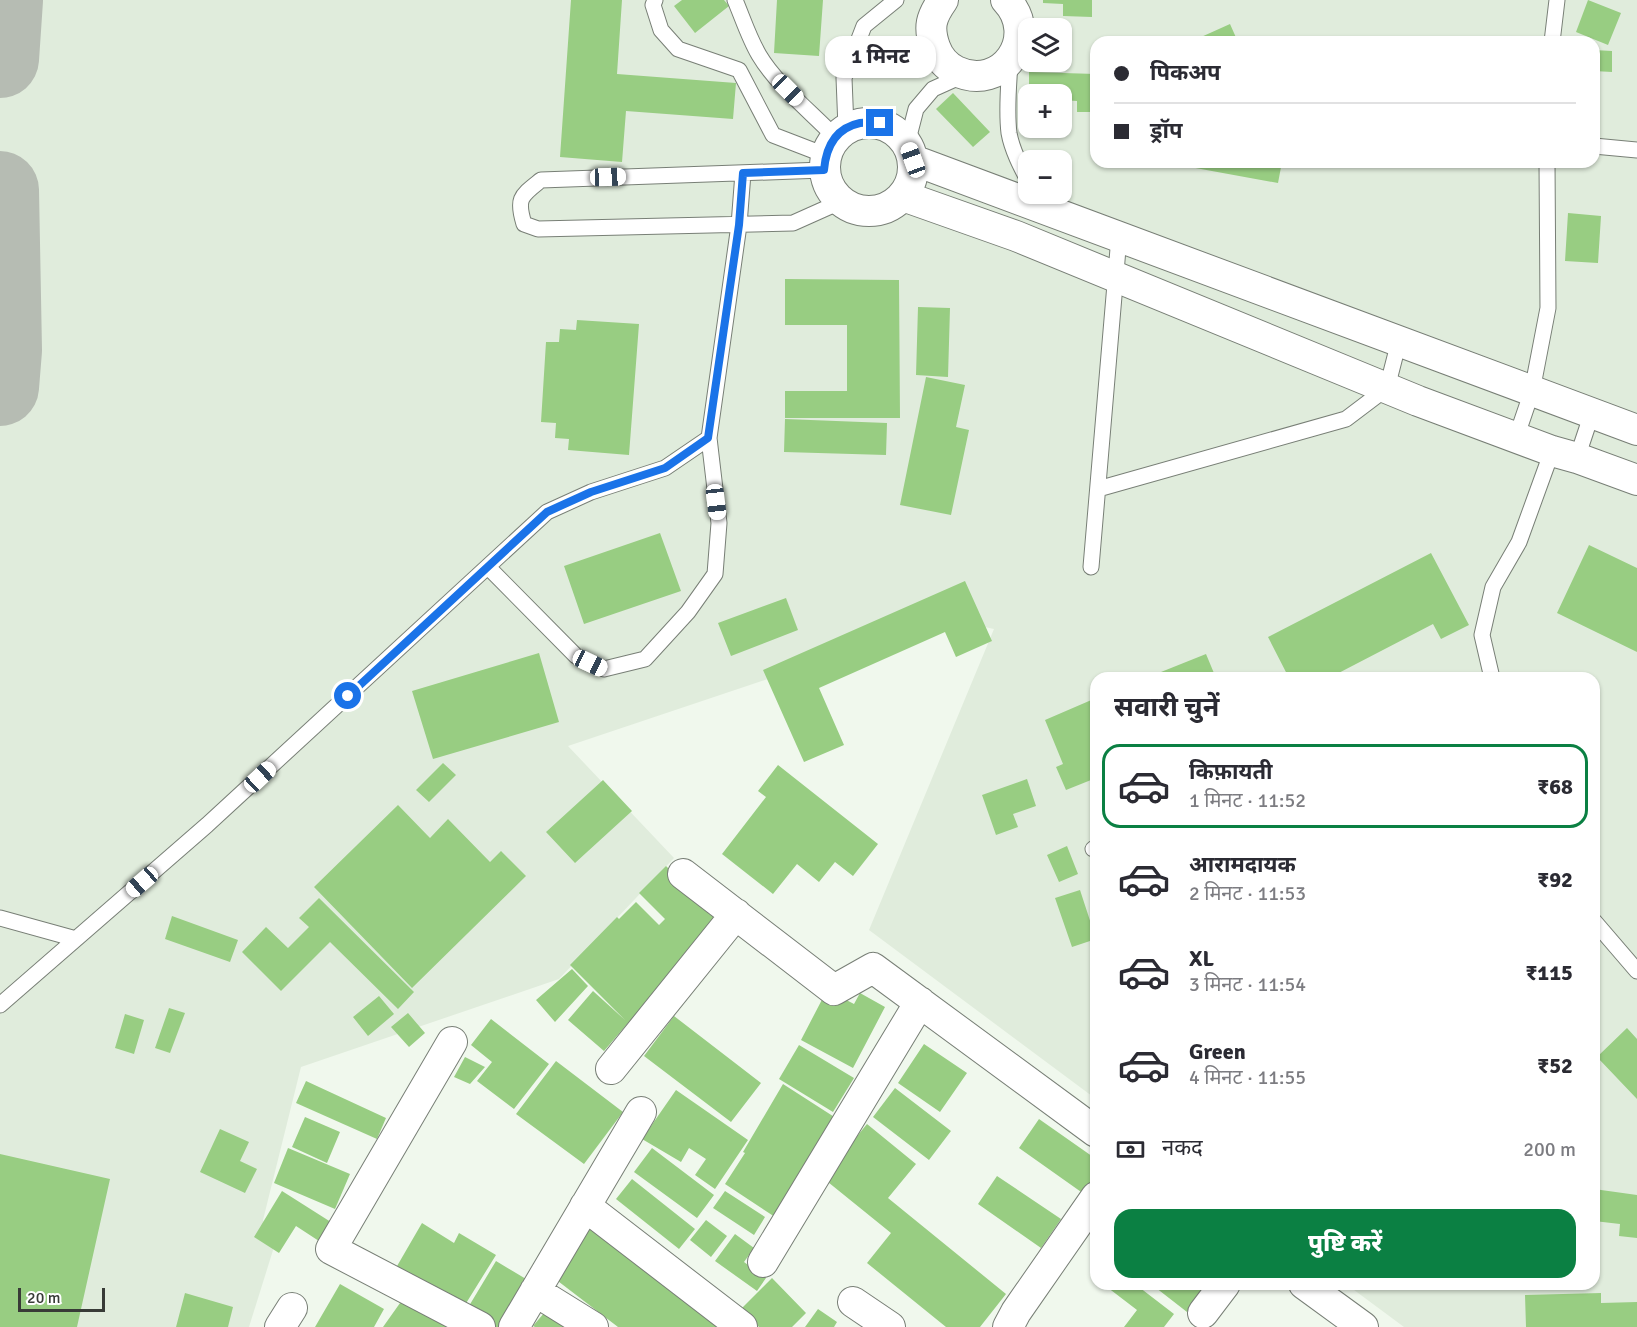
<!DOCTYPE html>
<html lang="hi">
<head>
<meta charset="utf-8">
<style>
	:root { --surface:#fff; --page:#f2f2f3; --text:#2b2b33; --muted:#7c7c81; --line:#e1e1e2; --accent:#0b8043 }
	body { margin:0; font-family:Signika,"Noto Sans Devanagari",sans-serif; background:var(--page); color:var(--text); height:100vh; display:flex; flex-direction:column; font-size:22px; white-space:nowrap }
	* { box-sizing:border-box; margin:0 }
	p { font-size:20px; color:var(--muted) }
	.icon { flex:none; width:33px; height:33px; fill:none; stroke:currentColor; stroke-width:2; stroke-linecap:round; stroke-linejoin:round }
	.map { position:relative; flex:1; overflow:hidden }
	.sheet { position:absolute; left:1090px; top:672px; width:510px; height:618px; display:flex; flex-direction:column; background:var(--surface); border-radius:18px; box-shadow:0 2px 4px #0004 }
	.sheet>* { flex:none }
	.top-card { position:absolute; left:1090px; top:36px; width:510px; height:132px; border-radius:18px; box-shadow:0 2px 4px #0004; display:grid; align-content:center; height:132px; padding:0 24px; background:var(--surface) }
	.fabs { position:absolute; left:1018px; top:18px; display:grid; gap:12px }
	.fabs a { display:grid; place-items:center; width:54px; height:54px; border-radius:12px; background:var(--surface); box-shadow:0 2px 4px #0004; font-size:30px }
	.scale { position:absolute; left:18px; bottom:15px; width:87px; box-sizing:border-box; padding-left:6px; border:3px solid #383b37; border-top:0; font-size:16px; line-height:21px; white-space:nowrap; color:#383b37; -webkit-text-stroke:4px #fff; paint-order:stroke }
	.end { position:absolute; width:27px; height:27px; margin:-14px; border:8px solid #1a73e8; background:#fff; box-shadow:0 0 0 3px #fff }
	.from { border-radius:50% }
	.bubble { position:absolute; height:42px; border-radius:18px; background:var(--surface); box-shadow:0 2px 4px #0004; font-size:20px; font-weight:800; line-height:42px; text-align:center }
	.car { position:absolute; width:18px; height:36px; margin:-18px -9px; border-radius:8px; box-shadow:0 0 4px 2px #0007; background:linear-gradient(#fff 24%,#345 0 40%,#fff 0 76%,#345 0 86%,#fff 0) }
	.top-card b { display:flex; align-items:center; gap:21px; height:57px; font-size:22px }
	.top-card b+b { border-top:2px solid var(--line) }
	.top-card i { width:15px; height:15px; background:var(--text) }
	ul { padding:0; list-style:none }
	li { display:flex; align-items:center; gap:18px; height:84px; margin:0 12px 9px; padding:0 12px; border:3px solid transparent; border-radius:18px }
	li div { flex:1 }
	li b { display:block; font-size:22px }
	li em { font-style:normal; font-weight:800 }
	li.active { border-color:var(--accent) }
	li>.icon { width:54px; height:54px; stroke-width:1.5 }
	h2 { padding:0 24px; font-size:27px; line-height:72px }
	.pay { display:flex; align-items:center; gap:15px; height:66px; padding:0 24px; font-size:22px }
	.pay p { margin-inline-start:auto }
	.primary-button { display:flex; gap:12px; margin-top:auto; padding:12px 24px }
	.primary-button a { flex:1; height:69px; border-radius:18px; background:var(--accent); color:#fff; font-size:24px; font-weight:800; line-height:69px; text-align:center }
	.map>svg:first-child { display:block }
</style>
</head>
<body>
<div class="map">
<svg width="1637" height="1327" viewBox="0 0 1637 1327">
	<rect width="100%" height="100%" fill="#f0f8ed"/>
	<path fill="#e0ecdc" fill-rule="evenodd" d="M0 0H1637V1327H1404L1346 1284H1594V678H1096V1099L869 930 994 629 947 619 568 746 674 858 559 979 301 1067 263 1220 274 1247 249 1327H0ZM1029 28H1062V62H1029ZM1096 42H1594V162H1096ZM1029 94H1062V128H1029ZM1029 160H1062V194H1029Z"/>
	<g fill="none" stroke-linecap="round" stroke-linejoin="round">
		<path stroke="#b6bcb3" stroke-width="78" d="M0 59 4 0
			M0 190 3 350 0 387"/>
	</g>
	<path fill="#98cd82" d="M571 0H622L617 74 736 83 733 119 626 111 622 162 560 157Z
		M682 0H724L729 6 695 33 674 6Z
		M777 0H823L819 56 774 53Z
		M1043 0H1092V17L1063 16V4L1043 3Z
		M1588 0 1621 13 1608 45 1576 32Z
		M1230 24 1238 42H1190Z
		M1594 50 1612 51V72L1594 71Z
		M1029 72 1096 74V112H1077V101L1062 100V94H1029Z
		M953 93 990 132 973 147 936 109Z
		M1191 162H1282L1278 183 1190 167Z
		M1568 213 1601 216 1598 263 1565 261Z
		M785 279 899 280 900 418H785V391H847V325H785Z
		M918 307 950 308 948 377 916 375Z
		M577 320 639 324 629 455 568 450 569 439 555 438 556 423 541 422 546 342H559L560 329 576 330Z
		M926 377 965 385 956 427 969 430 951 515 900 505Z
		M785 419 887 423 886 455 784 452Z
		M660 533 681 591 584 624 564 566Z
		M1589 545 1637 568V652L1557 613Z
		M1431 553 1469 625 1441 639 1433 624 1329 678H1289L1268 637Z
		M965 581 992 641 956 657 945 632 819 688 844 745 804 762 763 670Z
		M786 598 798 630 731 656 718 623Z
		M539 653 559 722 433 759 412 691Z
		M1206 654 1216 678H1146Z
		M1096 698V778L1066 790 1056 767 1063 764 1045 720Z
		M443 763 456 775 429 802 416 790Z
		M778 765 878 844 853 876 835 862 819 882 797 864 773 894 722 854 766 797 758 791Z
		M1027 779 1036 806 1013 814 1018 827 996 835 982 795Z
		M603 780 632 811 575 863 546 832Z
		M398 805 430 838 448 819 490 862 501 851 526 876 412 988 314 887Z
		M1067 846 1078 874 1059 882 1047 855Z
		M666 866 721 921 631 1026 628 1023 604 1051 568 1020 593 991 625 1020 570 965 617 917 619 919 636 902 659 925 665 919 639 893Z
		M1080 890 1096 939 1072 947 1055 898Z
		M319 898 414 992 398 1009 330 942 281 991 242 952 266 927 288 948 309 927 299 918Z
		M172 916 238 940 230 962 165 939Z
		M572 969 588 986 555 1022 536 1000Z
		M827 990 854 1004 860 993 885 1007 853 1068 801 1040Z
		M379 996 394 1014 368 1036 353 1017Z
		M169 1008 185 1013 170 1053 155 1048Z
		M408 1013 425 1033 409 1047 391 1027Z
		M125 1014 144 1020 134 1054 115 1048Z
		M674 1016 761 1083 731 1122 644 1056Z
		M491 1019 549 1064 514 1109 477 1081 492 1062 471 1045Z
		M1627 1028 1637 1039V1099L1597 1057Z
		M924 1044 967 1073 940 1112 898 1083Z
		M799 1045 854 1078 833 1112 779 1079Z
		M465 1057 485 1067 470 1084 454 1077Z
		M556 1061 623 1112 584 1164 516 1114Z
		M306 1081 386 1118 377 1139 296 1103Z
		M783 1084 839 1120 775 1217 725 1184 745 1153 743 1152Z
		M895 1088 951 1131 929 1160 873 1117Z
		M676 1090 748 1140 715 1189 695 1175 706 1159 689 1148 681 1162 642 1139Z
		M305 1117 340 1132 327 1163 292 1147Z
		M1039 1119 1096 1159V1176L1084 1194 1019 1148Z
		M867 1124 916 1164 888 1198 1006 1294 980 1327H946L867 1263 891 1233 823 1178Z
		M220 1129 249 1142 240 1161 257 1169 245 1193 200 1172Z
		M288 1148 350 1174 335 1209 274 1183Z
		M652 1148 714 1195 697 1218 634 1172Z
		M0 1154 110 1179 77 1327H0Z
		M997 1176 1061 1219 1041 1248 978 1204Z
		M632 1179 695 1229 679 1249 616 1199Z
		M1594 1189 1637 1195V1238L1619 1236 1620 1224 1594 1221Z
		M282 1191 334 1224 322 1243 296 1226 279 1253 254 1237Z
		M725 1191 765 1217 754 1235 713 1208Z
		M706 1220 727 1236 711 1257 690 1240Z
		M591 1221 729 1327H618L550 1275Z
		M422 1223 454 1243 459 1233 496 1255 460 1313 393 1273Z
		M735 1234 754 1248 744 1262 766 1278 757 1291 715 1261Z
		M496 1261 531 1282 504 1327H492L466 1311Z
		M772 1278 806 1313 792 1327H759L741 1309Z
		M340 1284 384 1309 374 1327H315Z
		M1103 1284H1135L1174 1314 1164 1327H1124L1137 1310Z
		M1151 1284H1208L1187 1312Z
		M185 1293 233 1307 228 1327H176Z
		M1601 1293V1303L1637 1302V1327H1526L1525 1295Z
		M405 1296 462 1327H383Z
		M550 1306 573 1327H535L533 1326Z
		M818 1309 837 1322 834 1327H805Z"/>
	<g fill="none" stroke-linecap="round" stroke-linejoin="round">
		<g stroke="#787f76" stroke-width="17">
			<path id="lane" d="M655 0 653 5 661 30 678 49 739 70 773 135 825 155
				M735 0C743 19 749 38 759 55 776 84 812 113 835 137
				M1552 42 1557 0
				M1010 61C1009 84 1006 109 1009 133 1012 150 1021 167 1029 182
				M846 128 844 78 864 26 896 0
				M907 144 916 109 933 89 964 75
				M1594 146 1637 150
				M823 170 541 180C521 196 516 198 524 224L538 229 793 223 840 202
				M1516 438 1532 391 1548 308 1547 162
				M1577 458 1592 413
				M1098 489 1346 419 1387 388 1399 341
				M488 567 576 656 604 669 645 659 688 612 715 574 719 523 709 438
				M1091 567 1119 237
				M1492 678 1482 635 1493 587 1519 542 1552 451
				M1093 849 1096 847
				M0 918 76 939
				M1594 921 1637 971
				M0 1005 207 825 547 512 591 492 665 468 709 438 739 225 743 173"/>
		</g>
		<g stroke="#787f76" stroke-width="32">
			<path id="street" d="M943 0C931 17 928 27 935 47 939 58 946 66 956 71 1002 93 1041 37 1006 0
				M825 167a44 44 0 1 1 88 0a44 44 0 1 1-88 0Z
				M913 160 1637 430
				M903 196 1016 236 1418 401 1552 451 1577 458 1637 480
				M683 874 834 990 873 968 1096 1132
				M452 1042 331 1249 480 1327
				M611 1069 736 914
				M585 1206 742 1327
				M763 1262 920 1002
				M1304 1284 1363 1327
				M535 1291 593 1327
				M853 1302 890 1327
				M1203 1313 1225 1284
				M280 1327 292 1308
				M514 1327 641 1112
				M1008 1327 1016 1312 1096 1197"/>
		</g>
		<use href="#lane" stroke="#fff" stroke-width="15"/>
		<use href="#street" stroke="#fff" stroke-width="30"/>
	</g>
	<g fill="none" stroke-linecap="round" stroke-linejoin="round">
		<path stroke="#1a73e8" stroke-width="8" d="M348 696 547 512 591 492 665 468 708 438 739 225 743 173 824 170C826 147 836 128 860 123 866 122 874 123 880 123"/>
	</g>
</svg>
<div class="fabs">
<a><svg class="icon" aria-label="layers" viewBox="0 0 24 24"><path d="M12 4l9 5-9 5-9-5zM3 14l9 5 9-5"/></svg></a>
<a>+</a>
<a>−</a>
</div>
<div class="scale">20 m</div>
<i class="end from" style="left:348px;top:696px"></i>
<i class="end" style="left:880px;top:123px"></i>
<div class="bubble" style="left:825px;top:36px;width:111px">1 मिनट</div>
<i class="car" style="left:788px;top:90px;rotate:135deg"></i>
<i class="car" style="left:913px;top:160px;rotate:340deg"></i>
<i class="car" style="left:608px;top:177px;rotate:88deg"></i>
<i class="car" style="left:716px;top:502px;rotate:173deg"></i>
<i class="car" style="left:590px;top:663px;rotate:115deg"></i>
<i class="car" style="left:260px;top:777px;rotate:47deg"></i>
<i class="car" style="left:142px;top:882px;rotate:229deg"></i>
<div class="top-card">
<b><i class="from"></i>पिकअप</b>
<b><i></i>ड्रॉप</b>
</div>
<section class="sheet">
<h2>सवारी चुनें</h2>
<ul>
<li class="active"><svg class="icon" aria-label="car" viewBox="0 0 24 24"><path d="M5 17H2v-5l4-1 3-4h7l3 4 3 1v5h-3M9 17h6M6 11h13"/><circle cx="7" cy="17" r="2"/><circle cx="17" cy="17" r="2"/></svg><div><b>किफ़ायती</b><p>1 मिनट · 11:52</p></div><em>₹68</em></li>
<li><svg class="icon" aria-label="car" viewBox="0 0 24 24"><path d="M5 17H2v-5l4-1 3-4h7l3 4 3 1v5h-3M9 17h6M6 11h13"/><circle cx="7" cy="17" r="2"/><circle cx="17" cy="17" r="2"/></svg><div><b>आरामदायक</b><p>2 मिनट · 11:53</p></div><em>₹92</em></li>
<li><svg class="icon" aria-label="car" viewBox="0 0 24 24"><path d="M5 17H2v-5l4-1 3-4h7l3 4 3 1v5h-3M9 17h6M6 11h13"/><circle cx="7" cy="17" r="2"/><circle cx="17" cy="17" r="2"/></svg><div><b>XL</b><p>3 मिनट · 11:54</p></div><em>₹115</em></li>
<li><svg class="icon" aria-label="car" viewBox="0 0 24 24"><path d="M5 17H2v-5l4-1 3-4h7l3 4 3 1v5h-3M9 17h6M6 11h13"/><circle cx="7" cy="17" r="2"/><circle cx="17" cy="17" r="2"/></svg><div><b>Green</b><p>4 मिनट · 11:55</p></div><em>₹52</em></li>
</ul>
<div class="pay"><svg class="icon" aria-label="cash" viewBox="0 0 24 24"><path d="M3 7h18v10H3z"/><circle cx="12" cy="12" r="2"/></svg>नकद<p>200 m</p></div>
<div class="primary-button"><a>पुष्टि करें</a></div>
</section>
</div>
</body>
</html>
